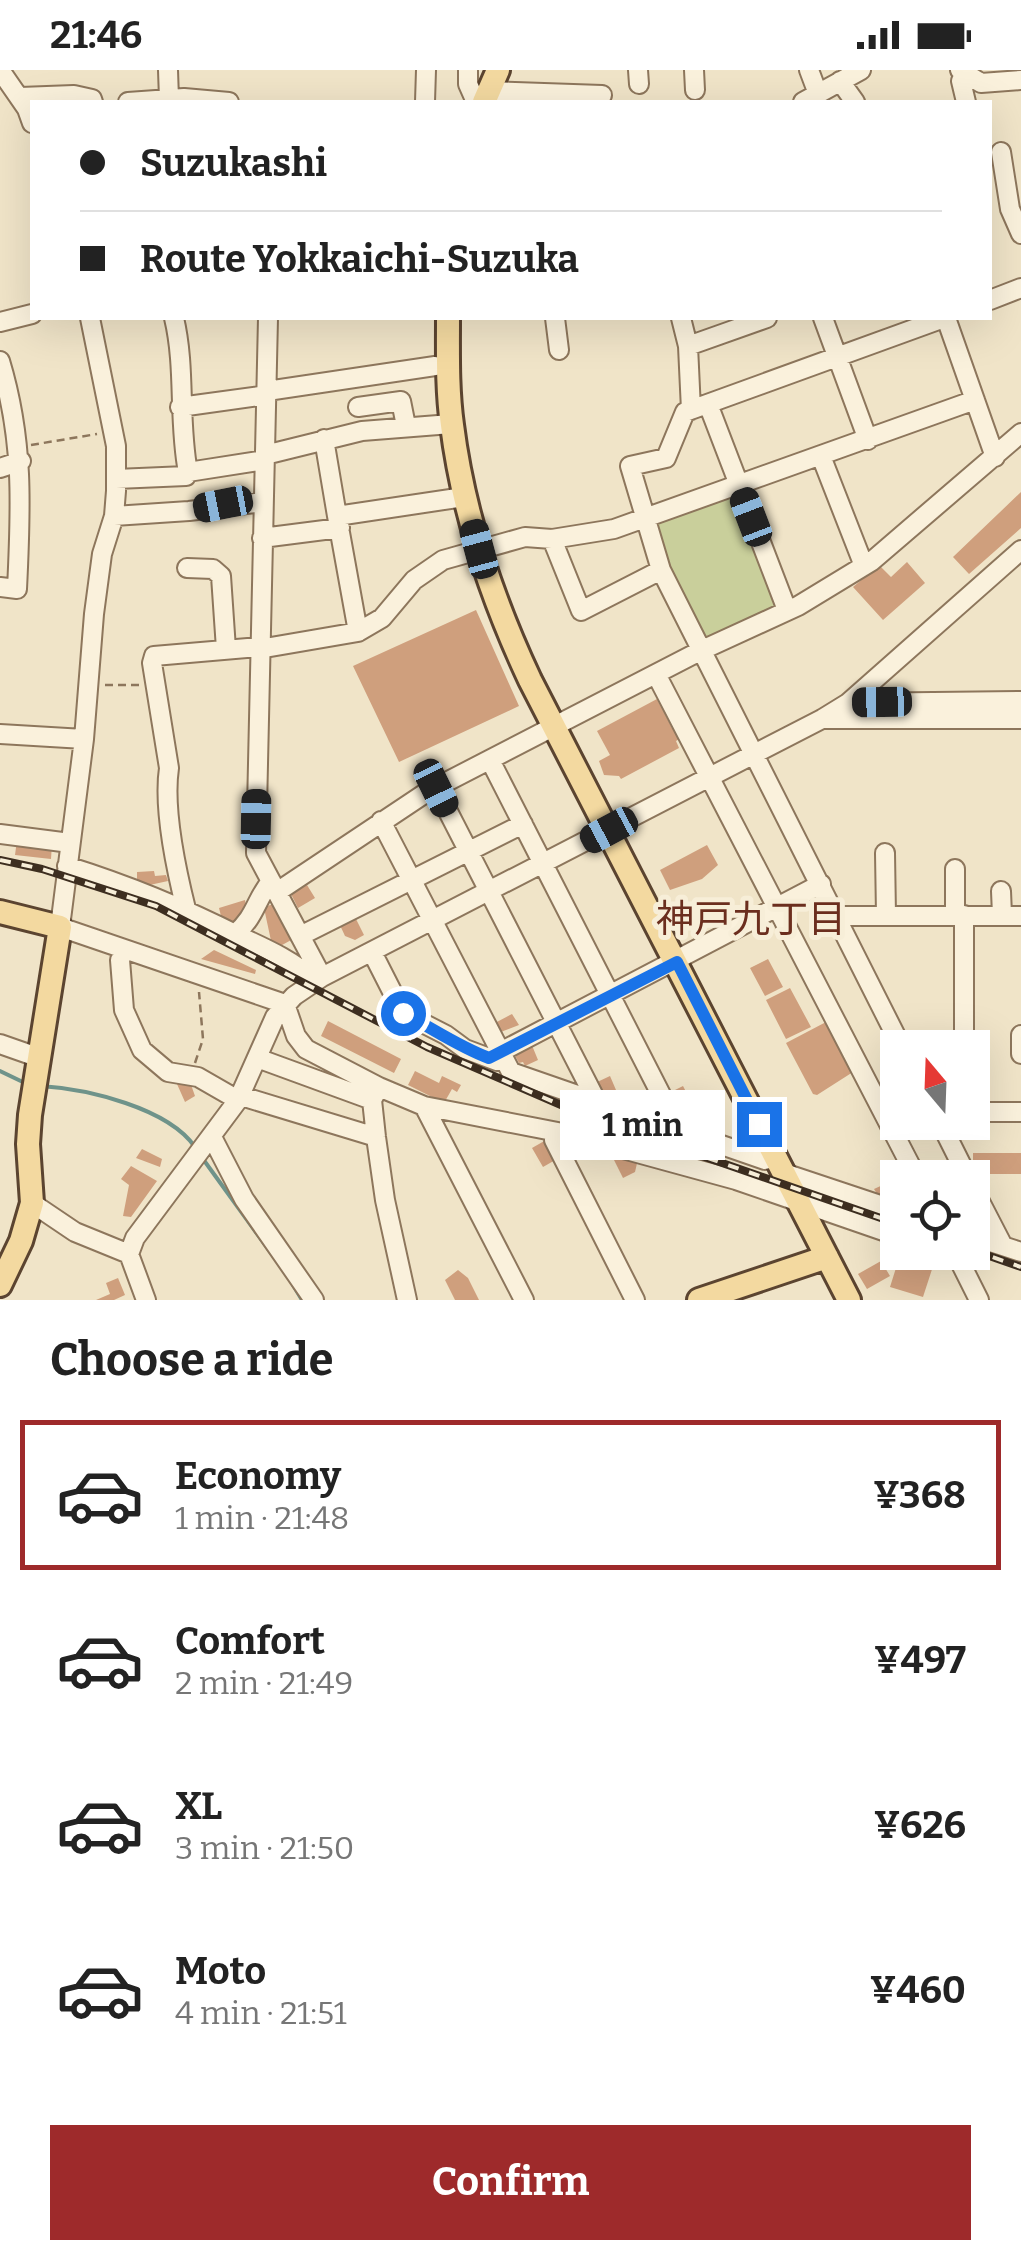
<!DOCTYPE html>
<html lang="en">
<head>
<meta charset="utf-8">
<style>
	:root { --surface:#fff; --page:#f6f6f6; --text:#222; --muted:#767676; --line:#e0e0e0; --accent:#9e2a2b }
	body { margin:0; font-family:Bitter,"Noto Sans JP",serif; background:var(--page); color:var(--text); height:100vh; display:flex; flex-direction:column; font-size:38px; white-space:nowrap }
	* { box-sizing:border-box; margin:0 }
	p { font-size:32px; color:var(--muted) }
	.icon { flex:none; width:55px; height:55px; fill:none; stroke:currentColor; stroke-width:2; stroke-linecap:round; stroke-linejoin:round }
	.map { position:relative; height:1230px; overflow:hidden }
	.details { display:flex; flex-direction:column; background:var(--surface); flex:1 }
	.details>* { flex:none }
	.banner { position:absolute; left:30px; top:30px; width:962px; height:220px; border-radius:0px; box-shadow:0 10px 40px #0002; display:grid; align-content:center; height:220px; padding:0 50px; background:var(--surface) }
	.needle { width:65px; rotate:341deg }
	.fabs { position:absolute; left:880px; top:960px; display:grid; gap:20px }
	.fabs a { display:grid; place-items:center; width:110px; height:110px; border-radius:0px; background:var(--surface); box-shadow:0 10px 40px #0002; font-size:50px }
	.end { position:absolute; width:45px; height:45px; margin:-22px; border:12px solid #1a73e8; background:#fff; box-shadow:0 0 0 5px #fff }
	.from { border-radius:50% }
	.bubble { position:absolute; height:70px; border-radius:0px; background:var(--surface); box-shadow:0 10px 40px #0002; font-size:32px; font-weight:700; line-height:70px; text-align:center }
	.car { position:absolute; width:30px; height:60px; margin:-30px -15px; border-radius:12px; box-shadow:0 0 8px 2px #0007; background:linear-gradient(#222 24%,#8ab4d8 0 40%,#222 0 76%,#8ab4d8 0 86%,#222 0) }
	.banner b { display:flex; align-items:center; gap:35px; height:95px; font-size:38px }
	.banner b+b { border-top:2px solid var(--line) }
	.banner i { width:25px; height:25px; background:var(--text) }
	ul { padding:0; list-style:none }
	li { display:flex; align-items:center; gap:30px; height:150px; margin:0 20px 15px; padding:0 30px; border:5px solid transparent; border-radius:0px }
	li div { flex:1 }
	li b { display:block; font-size:38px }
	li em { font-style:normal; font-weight:700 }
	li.on { border-color:var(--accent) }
	li>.icon { width:90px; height:90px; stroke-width:1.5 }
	h2 { padding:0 50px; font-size:45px; line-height:120px }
	.cta { display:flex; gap:20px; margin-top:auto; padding:20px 50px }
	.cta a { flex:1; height:115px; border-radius:0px; background:var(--accent); color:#fff; font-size:40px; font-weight:700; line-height:115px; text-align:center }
	.status { display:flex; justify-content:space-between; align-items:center; height:70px; padding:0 50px; background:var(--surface); direction:ltr }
	.status svg { height:28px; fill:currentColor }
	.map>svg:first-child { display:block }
</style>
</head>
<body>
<div class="status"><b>21:46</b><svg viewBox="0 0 49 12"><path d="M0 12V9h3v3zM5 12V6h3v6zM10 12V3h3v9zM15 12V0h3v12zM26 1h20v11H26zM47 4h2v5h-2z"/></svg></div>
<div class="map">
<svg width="1021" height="1230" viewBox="0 0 1021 1230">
	<rect width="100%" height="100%" fill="#f0e4c8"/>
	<path fill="#c9cf9b" d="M739 426 779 536 707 573 671 509 656 452Z"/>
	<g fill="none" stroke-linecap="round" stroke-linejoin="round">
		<path stroke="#6f938a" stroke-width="4" d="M0 1001 27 1014
			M41 1016C88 1019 168 1038 195 1077
			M203 1089 271 1183
			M293 1215 302 1230"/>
		<path stroke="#a9c4bc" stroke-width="22" d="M981 640H1021"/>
	</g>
	<path fill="#cf9f7d" d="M1021 422V458L969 504 953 487Z
		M907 492 925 513 883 550 853 517 879 495 891 507Z
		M476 540 519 636 399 692 353 596Z
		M657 629 672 658 675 657 681 668 676 671 679 678 621 709 619 706 604 705 599 691 610 685 597 661Z
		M17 770 52 774 51 789 15 785Z
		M707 775 718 795 702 809 670 820 660 800Z
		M154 801 155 806 166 805 168 811 145 816 144 812H137V802Z
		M307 815 315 828 298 838 291 824Z
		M245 830 248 847 223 854 219 838Z
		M270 835H275L293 869 273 880 264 838Z
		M354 845 364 865 355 870 345 866 339 853Z
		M214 880 256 900 255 904 201 889Z
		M768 889 783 917 765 926 750 898Z
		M790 918 811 957 786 969 766 930Z
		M512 944 519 955 498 963 493 954Z
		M328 951 401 989 394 1003 321 966Z
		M826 952 853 1002 817 1025 813 1024 786 973Z
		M531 973 538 990 525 996 523 992 519 993 513 982Z
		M415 1001 439 1013 442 1006 461 1015 457 1022 452 1019 444 1033 408 1015Z
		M610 1006 616 1020 598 1024 593 1014Z
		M189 1009 195 1026 185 1032 177 1014Z
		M683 1016 695 1039 680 1047 667 1024Z
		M546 1070 557 1089 543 1097 532 1078Z
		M142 1079 162 1089 160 1097 136 1088Z
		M611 1083 638 1089 635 1102 623 1108 614 1090 610 1089Z
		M973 1083H1021V1104H973Z
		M131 1096 157 1111 131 1147 123 1146 129 1115 121 1109Z
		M898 1108V1117L879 1127 874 1119Z
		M901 1182H921L936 1187 923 1227 890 1217Z
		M881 1191 890 1206 867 1219 858 1204Z
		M458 1200 468 1208 479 1230H455L445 1210Z
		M118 1208 125 1225 114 1230H96L110 1224 106 1213Z"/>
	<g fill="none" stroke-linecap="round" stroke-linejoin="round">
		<g stroke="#8d765c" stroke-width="22">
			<path id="minor" d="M0 0 27 39 32 53
				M168 0 169 29
				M468 0V14L476 32
				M638 0 639 14
				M694 0 695 20
				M809 0 818 24
				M960 0 981 13 1021 10
				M965 3 961 11 966 32
				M840 11 855 32
				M489 21 602 25
				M20 27 74 25 92 29 93 32
				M128 32 184 28 229 32
				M425 32 426 0
				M803 32 861 0
				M1001 82 1010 139 1021 164
				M990 230 1021 218
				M90 248 116 376V421L114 446 102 484 94 544 84 669 60 857 285 934 296 966 306 979 379 1017 372 1030 376 1067 385 1130 407 1230
				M174 248C186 298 178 351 188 402
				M268 248 256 783 322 907
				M555 248 559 280
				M681 248 688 276 691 340
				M823 248 868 370
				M946 248 995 387
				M0 252 32 244
				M688 276 767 248
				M0 291C24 370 21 438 17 519L0 517
				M267 321 435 296
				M708 334 787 540
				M180 337 267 325
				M358 337 401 331 406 356
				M324 369 337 446 464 427
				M265 385 362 361 451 354
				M821 386 864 496
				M0 398 21 391
				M116 409 186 406 188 402 265 390
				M114 446 189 441 263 432
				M337 446 358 562
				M262 468 340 458
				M552 469 581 541 661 500
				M187 498 213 499 221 506 226 579
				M259 579 358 562 382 548 414 510 443 490 525 467 552 469 614 459 975 330
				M656 604 917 1108
				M848 633 1021 631
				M822 649H1021
				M0 664 84 669
				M490 690 673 1048 675 1060
				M436 718 597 1032
				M381 751 511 1002 765 1090 775 1087
				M0 764 70 773
				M885 783 886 845
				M67 796C128 815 184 838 241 867 267 879 294 891 315 911
				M1001 821 1002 845
				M277 822 427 722 700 581 798 536 872 491 1021 363
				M186 839C176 799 163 738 169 698L152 593 154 586 259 577
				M955 845V799
				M836 846H1021
				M235 864C256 846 255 831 271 811
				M300 866 523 754
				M372 882 403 943 446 965 465 979 497 991
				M120 890 124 940 142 980 168 1002 198 1007 238 1030
				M1021 965V984
				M0 974 40 988
				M902 978 661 500 630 396 666 388 685 342 944 248
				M964 978V845
				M257 988 372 1030
				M489 988 821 814
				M379 1017 424 1036 568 1064 736 1110 898 1166
				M241 1026 376 1067
				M424 1036 524 1230
				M972 1042H1021
				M940 1052 968 1108
				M555 1063 554 1070 635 1230
				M212 1067 244 1129 314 1230
				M784 1103 898 1141
				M972 1116 1003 1176
				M32 1133 75 1162 129 1184
				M972 1166 1021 1182
				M943 1182 958 1188 979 1230
				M146 1230 129 1184 135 1168 238 1030 275 947 294 926 322 907 822 649 848 633 1021 480"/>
		</g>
		<g stroke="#5b4430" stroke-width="28">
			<path id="major" d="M484 32 498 0
				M448 248C448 283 447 319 452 355 463 443 492 529 530 610L849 1230
				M0 842 60 857 30 1045 28 1074 32 1133 21 1171 0 1215
				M699 1230 827 1187"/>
		</g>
		<path stroke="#8d765c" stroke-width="2.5" stroke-dasharray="8 5" stroke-linecap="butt" d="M31 375 97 364
			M105 615H142
			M195 993 203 969 199 922"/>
		<use href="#minor" stroke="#faf1dc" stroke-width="18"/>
		<use href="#major" stroke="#f3d9a0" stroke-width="22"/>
		<g stroke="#3d2e20" stroke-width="8">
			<path id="rail" d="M0 790 42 799 156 836 427 977 584 1045 898 1154
				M972 1180 1021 1197"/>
		</g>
		<use href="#rail" stroke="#f7eed8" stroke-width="4" stroke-dasharray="11" stroke-linecap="butt"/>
	</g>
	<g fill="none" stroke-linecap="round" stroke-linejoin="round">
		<path stroke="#1a73e8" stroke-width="12" d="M403 943C432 958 459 977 489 988L677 892 759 1054"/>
	</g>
	<g text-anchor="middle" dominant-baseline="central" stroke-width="10" stroke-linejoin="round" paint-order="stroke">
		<g font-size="38" fill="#6b2e1e" stroke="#f7eed8">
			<text x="751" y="849">神戸九丁目</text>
		</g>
	</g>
</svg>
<div class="fabs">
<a><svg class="needle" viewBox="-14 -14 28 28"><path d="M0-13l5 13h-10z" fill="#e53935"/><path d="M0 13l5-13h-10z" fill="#767676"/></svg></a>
<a><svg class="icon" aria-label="locate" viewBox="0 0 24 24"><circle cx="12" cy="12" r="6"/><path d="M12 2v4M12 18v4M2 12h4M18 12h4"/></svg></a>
</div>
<i class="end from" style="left:403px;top:943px"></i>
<i class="end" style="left:759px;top:1054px"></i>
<div class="bubble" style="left:560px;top:1020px;width:165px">1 min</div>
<i class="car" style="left:223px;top:434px;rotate:259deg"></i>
<i class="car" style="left:751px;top:447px;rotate:339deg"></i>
<i class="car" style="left:479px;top:479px;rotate:345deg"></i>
<i class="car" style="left:882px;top:632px;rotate:269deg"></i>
<i class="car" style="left:436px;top:718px;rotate:154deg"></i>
<i class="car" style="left:256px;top:749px;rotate:1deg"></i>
<i class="car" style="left:609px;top:760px;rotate:242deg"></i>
<div class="banner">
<b><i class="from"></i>Suzukashi</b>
<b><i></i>Route Yokkaichi-Suzuka</b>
</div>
</div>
<section class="details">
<h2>Choose a ride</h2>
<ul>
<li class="on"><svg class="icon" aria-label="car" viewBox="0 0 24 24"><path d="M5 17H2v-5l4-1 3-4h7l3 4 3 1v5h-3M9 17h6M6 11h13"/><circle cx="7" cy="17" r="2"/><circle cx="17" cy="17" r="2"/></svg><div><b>Economy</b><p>1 min · 21:48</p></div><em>¥368</em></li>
<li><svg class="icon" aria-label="car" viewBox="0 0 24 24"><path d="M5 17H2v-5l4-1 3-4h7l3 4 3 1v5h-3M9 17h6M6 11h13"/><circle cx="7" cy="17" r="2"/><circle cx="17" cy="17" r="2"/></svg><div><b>Comfort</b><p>2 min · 21:49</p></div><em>¥497</em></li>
<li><svg class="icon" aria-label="car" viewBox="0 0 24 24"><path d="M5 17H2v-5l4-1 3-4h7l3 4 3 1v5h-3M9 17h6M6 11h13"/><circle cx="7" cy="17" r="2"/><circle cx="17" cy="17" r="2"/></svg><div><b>XL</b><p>3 min · 21:50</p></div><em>¥626</em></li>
<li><svg class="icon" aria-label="car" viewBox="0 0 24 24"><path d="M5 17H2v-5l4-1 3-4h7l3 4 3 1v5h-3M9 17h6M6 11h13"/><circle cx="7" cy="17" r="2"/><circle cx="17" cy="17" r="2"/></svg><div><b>Moto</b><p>4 min · 21:51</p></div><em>¥460</em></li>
</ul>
<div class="cta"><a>Confirm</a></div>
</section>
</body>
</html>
